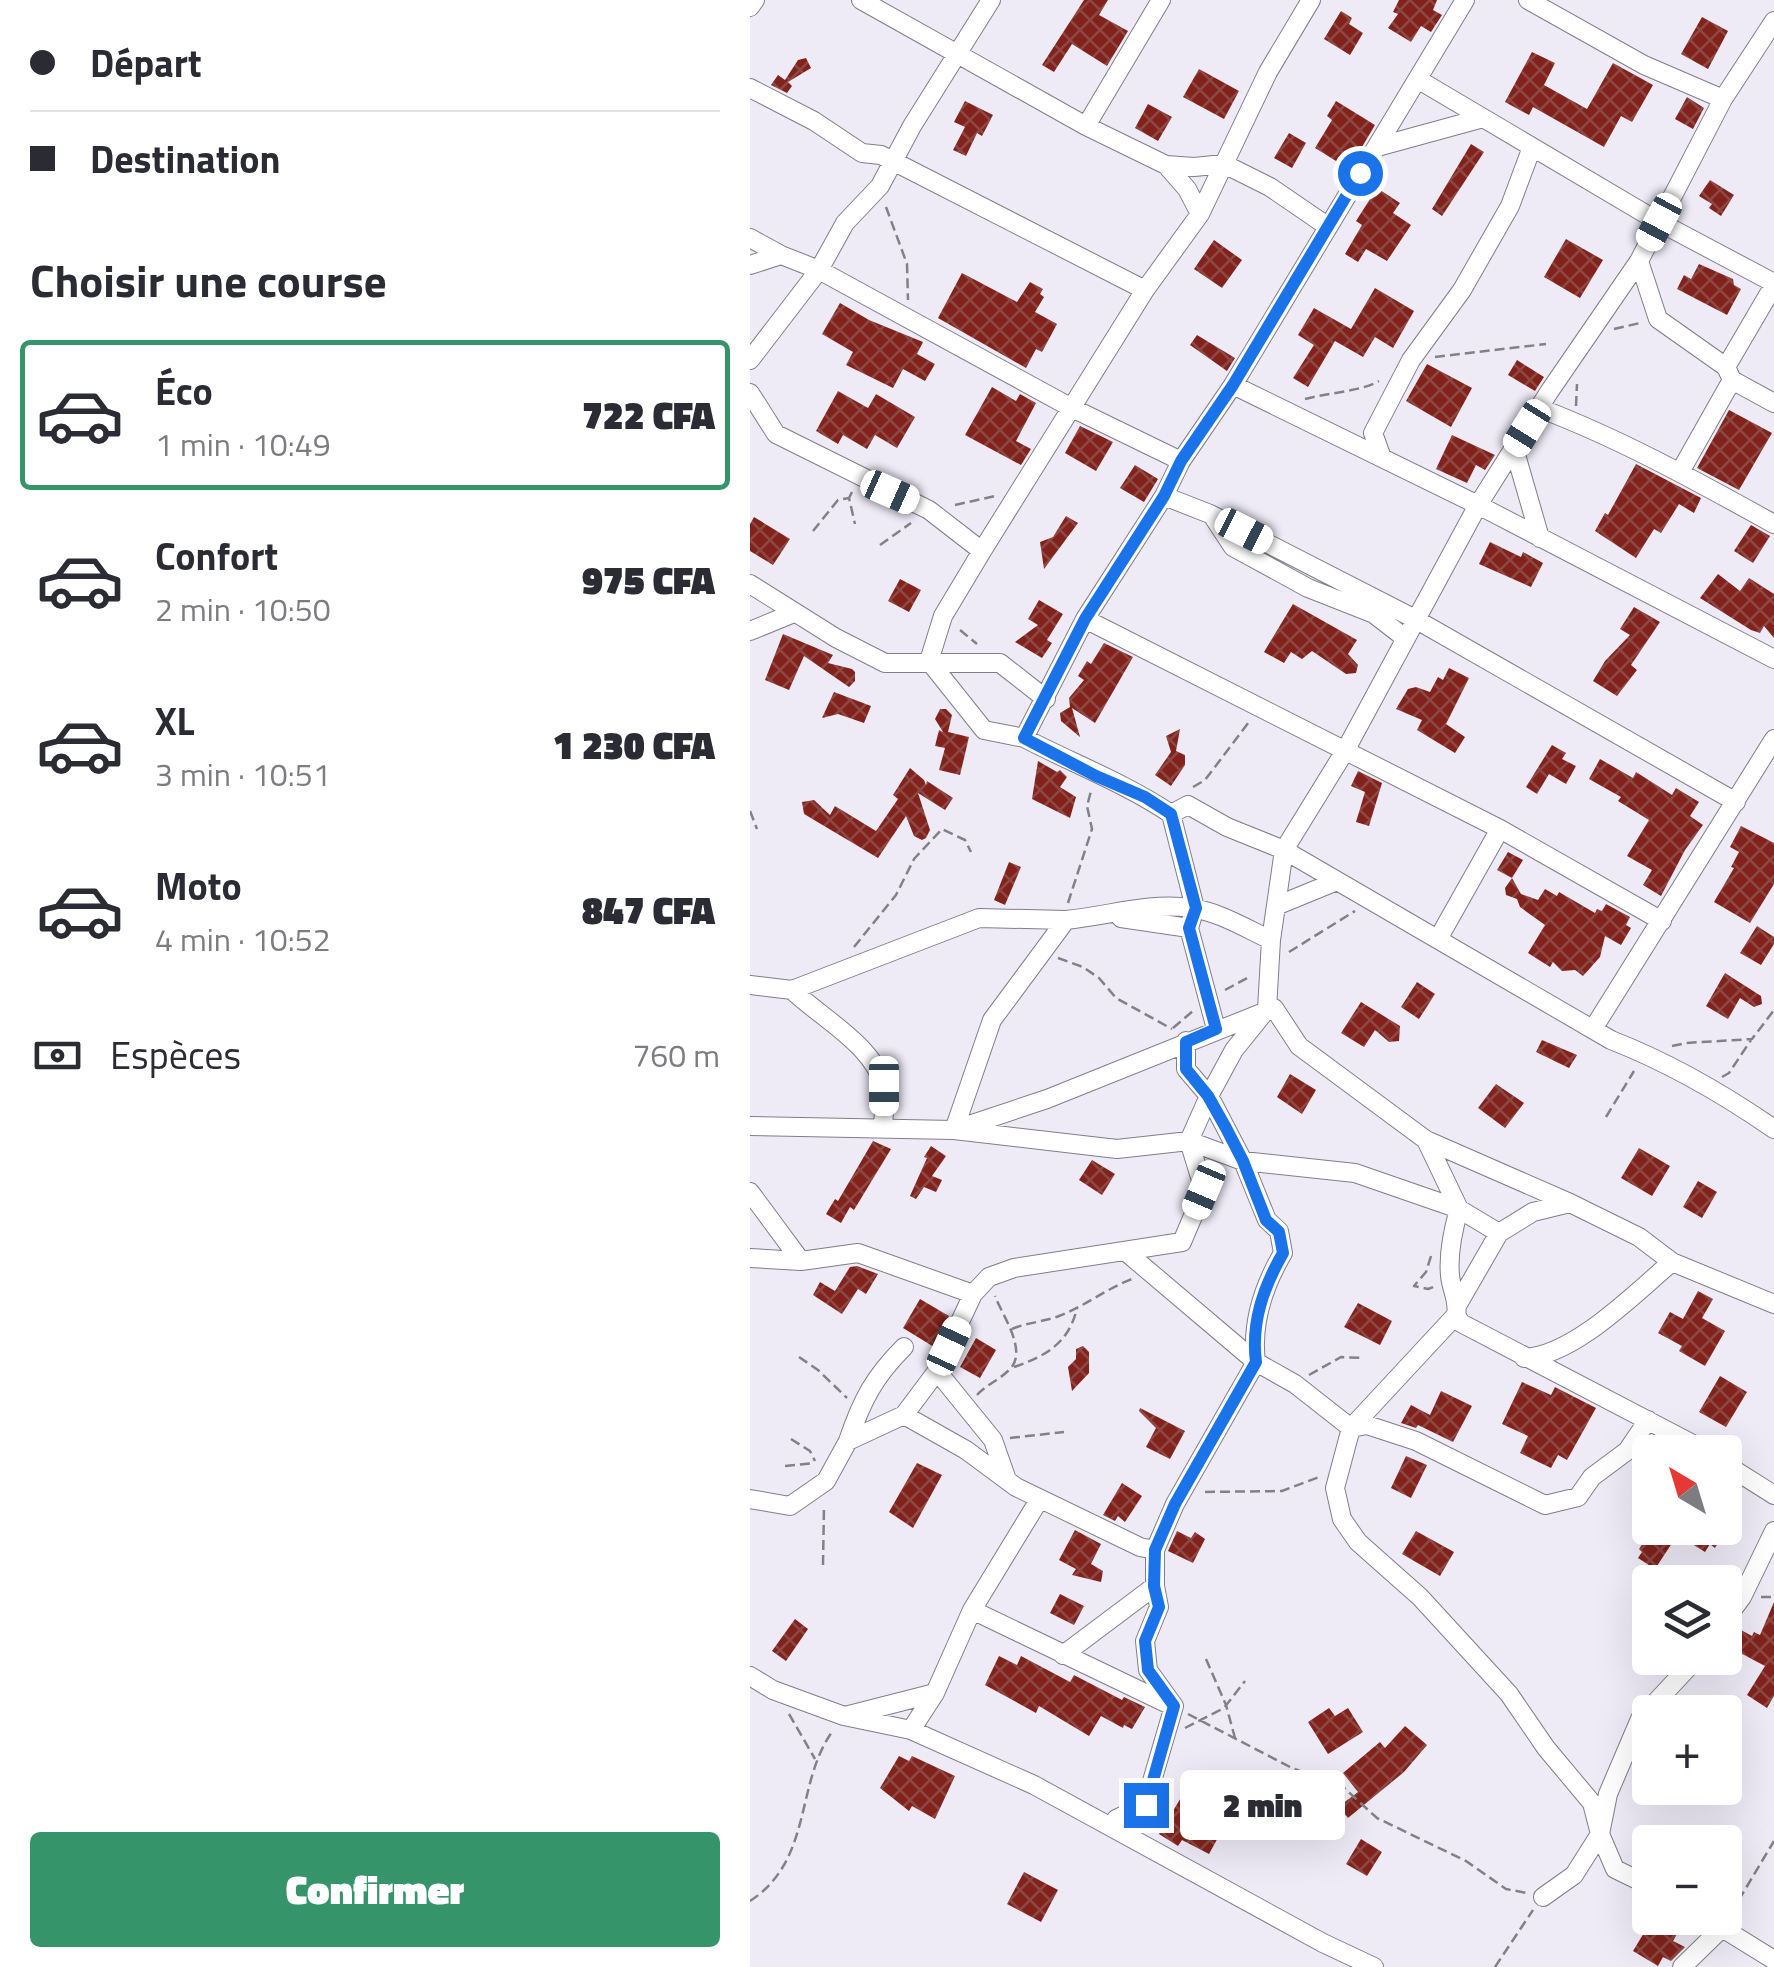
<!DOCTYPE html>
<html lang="fr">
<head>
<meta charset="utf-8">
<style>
	:root { --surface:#fff; --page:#f2f2f3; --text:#2b2b33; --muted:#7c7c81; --line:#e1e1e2; --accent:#36946b }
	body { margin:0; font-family:"Titillium Web",sans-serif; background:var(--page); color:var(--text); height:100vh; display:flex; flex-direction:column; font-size:38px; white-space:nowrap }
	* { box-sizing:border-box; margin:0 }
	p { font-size:32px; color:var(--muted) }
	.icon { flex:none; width:55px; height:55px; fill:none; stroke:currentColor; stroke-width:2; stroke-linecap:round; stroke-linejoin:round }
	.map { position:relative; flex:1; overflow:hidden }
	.panel { display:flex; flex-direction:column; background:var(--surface); width:750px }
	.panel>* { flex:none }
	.hud { display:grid; align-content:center; height:220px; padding:0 30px; background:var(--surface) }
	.needle { width:65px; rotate:322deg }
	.buttons { position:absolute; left:882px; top:1435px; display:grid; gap:20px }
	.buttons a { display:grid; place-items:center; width:110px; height:110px; border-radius:10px; background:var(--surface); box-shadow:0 10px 40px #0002; font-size:50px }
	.end { position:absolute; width:45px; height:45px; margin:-22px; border:12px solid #1a73e8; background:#fff; box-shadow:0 0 0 5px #fff }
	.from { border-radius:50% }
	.bubble { position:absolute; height:70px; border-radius:10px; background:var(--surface); box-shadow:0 10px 40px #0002; font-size:32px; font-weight:800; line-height:70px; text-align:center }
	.car { position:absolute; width:30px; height:60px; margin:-30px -15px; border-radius:12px; box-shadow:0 0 8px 2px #0007; background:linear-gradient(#fff 24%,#345 0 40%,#fff 0 76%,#345 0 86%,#fff 0) }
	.hud b { display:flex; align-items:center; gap:35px; height:95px; font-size:38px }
	.hud b+b { border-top:2px solid var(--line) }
	.hud i { width:25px; height:25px; background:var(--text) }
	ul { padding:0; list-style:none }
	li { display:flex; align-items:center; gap:30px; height:150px; margin:0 20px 15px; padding:0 10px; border:5px solid transparent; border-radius:10px }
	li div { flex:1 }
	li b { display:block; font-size:38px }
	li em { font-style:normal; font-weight:800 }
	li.on { border-color:var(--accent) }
	li>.icon { width:90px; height:90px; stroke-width:1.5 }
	h2 { padding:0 30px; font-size:45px; line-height:120px }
	.pay { display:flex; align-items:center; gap:25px; height:110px; padding:0 30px; font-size:38px }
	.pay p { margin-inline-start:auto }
	.button { display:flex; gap:20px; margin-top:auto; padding:20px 30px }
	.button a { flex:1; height:115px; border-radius:10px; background:var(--accent); color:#fff; font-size:40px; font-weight:800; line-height:115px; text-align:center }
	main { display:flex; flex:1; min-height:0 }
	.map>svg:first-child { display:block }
</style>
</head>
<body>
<main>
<section class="panel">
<div class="hud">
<b><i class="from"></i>Départ</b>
<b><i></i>Destination</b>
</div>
<h2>Choisir une course</h2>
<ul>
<li class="on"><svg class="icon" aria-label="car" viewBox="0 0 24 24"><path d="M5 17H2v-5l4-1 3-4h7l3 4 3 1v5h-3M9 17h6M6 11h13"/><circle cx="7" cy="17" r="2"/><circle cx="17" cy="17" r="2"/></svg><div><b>Éco</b><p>1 min · 10:49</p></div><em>722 CFA</em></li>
<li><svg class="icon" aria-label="car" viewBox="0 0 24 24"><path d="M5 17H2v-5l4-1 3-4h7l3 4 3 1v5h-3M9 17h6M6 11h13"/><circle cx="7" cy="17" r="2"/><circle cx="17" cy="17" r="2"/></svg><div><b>Confort</b><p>2 min · 10:50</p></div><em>975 CFA</em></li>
<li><svg class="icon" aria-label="car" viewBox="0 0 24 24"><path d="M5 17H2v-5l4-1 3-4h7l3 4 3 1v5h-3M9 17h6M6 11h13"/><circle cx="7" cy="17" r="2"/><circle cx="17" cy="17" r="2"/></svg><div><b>XL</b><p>3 min · 10:51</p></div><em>1 230 CFA</em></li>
<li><svg class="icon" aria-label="car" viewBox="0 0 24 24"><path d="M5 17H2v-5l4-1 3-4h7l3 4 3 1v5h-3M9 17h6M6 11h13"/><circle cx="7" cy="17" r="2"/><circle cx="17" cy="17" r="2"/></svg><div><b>Moto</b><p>4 min · 10:52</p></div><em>847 CFA</em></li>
</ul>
<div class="pay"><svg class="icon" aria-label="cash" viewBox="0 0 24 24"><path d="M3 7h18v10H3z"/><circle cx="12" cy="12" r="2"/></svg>Espèces<p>760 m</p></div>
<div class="button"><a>Confirmer</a></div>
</section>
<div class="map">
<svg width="1024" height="1967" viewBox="0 0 1024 1967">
	<defs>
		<pattern id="building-cross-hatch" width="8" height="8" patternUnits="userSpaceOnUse" patternTransform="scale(2.5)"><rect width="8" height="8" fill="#81231c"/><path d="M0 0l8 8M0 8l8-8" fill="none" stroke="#8e4843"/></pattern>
	</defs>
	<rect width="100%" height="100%" fill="#eeebf7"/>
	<path fill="url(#building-cross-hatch)" d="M334 0H358L349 15 378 31 357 66 322 44 304 72 292 65Z
		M649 0H687L683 10 692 15 681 32 671 26 661 42 638 28 648 14 643 12Z
		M591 11 602 18 599 24 613 33 600 55 574 39Z
		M952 17 978 31 958 69 931 54Z
		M782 52 805 63 794 85 837 109 863 63 903 85 882 122 871 116 854 147 783 107 779 115 755 102Z
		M56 58 61 68 38 82 42 86 37 93 21 85 28 75 35 80 48 60Z
		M449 69 489 91 474 119 433 97Z
		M937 97 954 108 943 129 925 119Z
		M215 101 243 115 232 136 227 133 216 156 203 150 215 127 204 122Z
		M586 101 625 125 599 169 565 148 582 120 577 116Z
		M398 104 422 117 408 141 385 128Z
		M539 133 556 143 542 168 524 158Z
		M721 144 734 152 692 216 682 209Z
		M960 180 984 195 971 216 959 208 962 204 949 196Z
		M627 188 650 203 643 213 661 225 637 261 616 249 608 262 595 254 612 225 606 221Z
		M816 239 853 260 830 298 794 277Z
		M464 240 492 260 472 288 444 269Z
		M949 264 983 279 984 285 991 289 977 315 927 289 934 275 941 279Z
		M212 273 267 302 280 282 293 289 290 294 294 297 285 312 307 324 292 352 286 349 276 368 188 318Z
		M625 288 664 311 643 348 625 337 613 357 585 341 558 387 543 378 564 345 548 335 564 308 601 329Z
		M90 303 119 320 173 342 167 354 185 364 175 381 153 369 143 388 96 365 103 352 72 334Z
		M447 335 485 358 477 371 440 345Z
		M767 360 794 377 785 391 758 375Z
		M677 364 722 388 701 427 656 401Z
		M242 387 266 401 270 394 286 403 266 441 281 449 271 465 215 435Z
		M88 391 118 408 126 394 165 417 147 448 125 435 117 449 93 435 88 444 66 431Z
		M979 410 1022 433 989 490 947 468Z
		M330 426 363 442 346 471 315 453Z
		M702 435 745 455 735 470 726 465 717 483 686 469Z
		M886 464 951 498 944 513 929 504 911 533 904 529 886 558 845 531 855 513 858 515Z
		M385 465 408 479 394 502 370 488Z
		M316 516 328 523 294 569 290 542 303 537Z
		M4 517 40 539 23 565 0 551V524Z
		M1001 525 1020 536 1003 563 984 551Z
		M740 542 771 557 773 552 793 563 781 587 729 564Z
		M968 574 990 591 999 578 1024 594V638L1014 626 1010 633 1001 630 950 598Z
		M150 579 171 590 159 612 138 601Z
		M289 600 313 614 297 640 302 643 292 658 265 642 288 625 278 619Z
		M543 604 607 640 598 654 608 665 606 673 596 674 562 651 552 659 541 652 534 663 514 652Z
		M884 607 910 622 881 665 887 670 867 696 843 681 855 661 880 635 870 629Z
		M33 634 83 655 78 663 102 669 105 672V681L99 687 54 656 39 690 15 680Z
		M354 643 383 657 345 723 322 708 330 737 311 721 310 713 320 707 319 698 334 680 328 676 337 661 341 664Z
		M699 668 719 678 696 724 715 737 705 753 667 730 672 720 646 709 658 689 666 687 680 692 688 677 693 680Z
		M84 692 121 706 114 723 88 714 72 718Z
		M190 709H196L202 715 198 732 219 737 210 775 189 770 195 748 185 746 189 730 193 732 185 719Z
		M430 729 426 751 435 755V765L421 786 405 775 421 752 416 736Z
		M802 745 816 753 812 759 826 766 816 784 799 774 787 794 776 787Z
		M850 759 883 778 886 772 922 795 926 788 949 802 940 816 953 825 935 850 911 896 893 885 902 870 877 856 899 820 868 801 871 797 839 779Z
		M288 761 307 772 310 770 317 777 310 787 326 797 320 818 282 799Z
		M160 768 174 780 176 785 177 781 203 798 195 810 168 793 180 830 176 838 172 840 164 836 156 816 128 858 54 814 52 802 64 800 80 815 85 806 126 831 148 799 143 795Z
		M608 771 632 783 619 826 606 822 615 792 601 786Z
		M991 826 1024 843V884L1000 923 964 902 984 868 981 867 989 852 980 847Z
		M758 852 773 860 762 878 771 894 788 900 795 889 807 896 809 892 845 913 847 909 852 911 856 904 880 917 876 925 881 928 871 945 855 936 850 957 833 976 825 970 812 971 803 962 800 967 778 953 795 925 770 907 767 899 756 895 755 888 762 878 747 870Z
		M259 862 271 867 255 905 244 900Z
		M1007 926 1024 937V944L1011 965 990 953Z
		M975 973 1011 996 1012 1004 1004 1007 990 998 978 1019 956 1006Z
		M667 982 685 994 669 1019 651 1007Z
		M611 1002 650 1026 649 1041 639 1042 625 1030 614 1047 591 1033Z
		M792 1040 827 1055 819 1068 786 1052Z
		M540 1074 566 1090 552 1114 527 1097Z
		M746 1084 774 1103 755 1128 728 1108Z
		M123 1141 141 1149 104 1210 100 1207 91 1223 76 1214 85 1199 88 1201Z
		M181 1146 196 1156 182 1176 192 1180 186 1192 174 1187 166 1199 160 1196 177 1158 174 1157Z
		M889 1148 920 1166 902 1196 871 1178Z
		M342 1160 365 1174 352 1195 329 1180Z
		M948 1181 967 1192 952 1218 933 1207Z
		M107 1266 128 1274 116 1294 108 1289 92 1314 63 1295 70 1282 85 1291 100 1267Z
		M948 1291 963 1299 952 1318 975 1331 955 1366 929 1351 932 1346 908 1333 920 1312 933 1319Z
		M170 1299 199 1316 184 1347 153 1328Z
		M608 1303 642 1321 630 1345 594 1327Z
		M226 1338 246 1350 230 1378 210 1367Z
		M333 1346 339 1352V1373L322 1391 318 1367 326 1359V1349Z
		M970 1376 997 1392 976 1427 949 1412Z
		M772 1382 801 1395 805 1387 846 1408 817 1460 808 1455 801 1468 770 1453 778 1436 752 1424Z
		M691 1391 722 1406 703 1442 668 1425 666 1428 651 1423 661 1405 680 1415Z
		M390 1408 435 1431 420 1459 396 1447 406 1428 389 1411Z
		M656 1456 677 1465 661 1498 641 1488Z
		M167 1463 192 1475 163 1528 139 1512Z
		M372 1483 392 1496 375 1522 368 1516 365 1521 353 1515Z
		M903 1528H916L928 1534 905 1569 888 1558 892 1552 889 1549Z
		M941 1528H977L965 1548 960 1544 955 1552 934 1539Z
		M325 1530 351 1544 341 1564 353 1571 351 1582 322 1575 326 1569 309 1560Z
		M427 1531 441 1538 445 1532 455 1539 443 1563 418 1551Z
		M666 1531 704 1552 690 1576 652 1554Z
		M310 1594 334 1606 324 1625 300 1613Z
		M1024 1602V1696L1017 1708 997 1695 1015 1666 979 1647 989 1629 1002 1636 1004 1632 1010 1635Z
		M45 1619 58 1629 36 1661 22 1651Z
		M249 1656 267 1665 271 1656 320 1682 324 1675 372 1700 374 1697 395 1707 382 1729 374 1725 373 1728 351 1716 339 1736 289 1706 286 1713 235 1685Z
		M579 1708 585 1716 598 1708 613 1732 578 1754 558 1722Z
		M655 1726 677 1745 654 1772 598 1818 588 1807 608 1792 593 1773 630 1742 635 1748Z
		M149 1756 159 1761 162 1756 205 1776 185 1819 162 1806 159 1811 130 1788Z
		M432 1796 476 1823 459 1854 432 1840 428 1846 409 1834Z
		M611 1839 632 1852 617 1876 596 1864Z
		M274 1872 308 1890 291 1922 257 1904Z
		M903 1918H920L932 1925 923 1941 935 1947 921 1961 913 1957 908 1966 883 1951Z"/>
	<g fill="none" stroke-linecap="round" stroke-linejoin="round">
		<g stroke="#807e88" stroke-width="20">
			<path id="minor" d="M111 0 336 126 416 165 437 189 450 214
				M778 0 894 65 973 99
				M0 7 5 0
				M669 80 909 222 1024 283
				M0 88 64 121 112 153 131 155 395 290
				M336 126 411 0
				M627 147 733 118
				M416 165 444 167 474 164 520 187 577 226
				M0 238 31 255 69 270 320 407 431 461
				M889 261 908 319 976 367
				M0 265 31 255
				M0 360 69 270 95 223 130 186 162 126 241 0
				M982 380 1024 403
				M483 385 728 505 1024 659
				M0 393 26 434 179 510 232 551
				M789 408C871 439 948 482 1024 524
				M764 448 790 538
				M632 458 623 433 661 360 712 290 760 206 782 147
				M930 472 982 380 976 367 1024 285
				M414 496 460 514 665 619 986 802
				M464 518 483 547 558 588 624 614 655 638
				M0 584 86 638 135 663H250L296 699
				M335 619 750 829 912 921
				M0 631 44 613
				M274 738 234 730 179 661 193 616 232 551 395 290 450 214 518 72 561 0
				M421 814 438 805 477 827 534 850 861 1040C920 1063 972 1093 1024 1129
				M526 906 587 881
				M371 918 439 928
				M688 939 750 829
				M521 940C497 929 467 911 441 908 399 902 358 916 316 920L242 1020 204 1130 297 1099 524 1008 549 1046 676 1140 820 1203
				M0 985 42 990 229 918 316 920
				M42 990C71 1018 127 1047 134 1089 136 1102 133 1116 133 1129
				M466 1029 439 928 445 908 421 814C377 784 322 763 274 738L335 619 414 496 431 461 483 385 715 0
				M843 1029 1024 739
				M0 1126 204 1130 367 1149 439 1141 493 1161 605 1173 709 1209 749 1233 783 1212 820 1203 889 1237 922 1262 1024 1304
				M676 1140 709 1209C703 1230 698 1254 700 1275 701 1290 709 1300 706 1315L711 1323 958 1452
				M0 1192 51 1261 108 1253 223 1294
				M375 1251 506 1362 545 1384 601 1428 617 1425 666 1441 795 1505 828 1497 842 1477 877 1451 898 1420
				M0 1258 51 1261
				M708 1304 749 1233
				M706 1315 601 1428 585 1488 592 1519 608 1542 670 1597 759 1694 796 1748 842 1803 850 1834 824 1875 793 1897
				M774 1358C824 1356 885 1293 922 1262
				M187 1371 243 1440 256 1477
				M154 1415 216 1450 266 1487 390 1547 405 1550
				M98 1441C112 1400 124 1377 154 1347
				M975 1464 1024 1495
				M0 1499 40 1506 76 1481 98 1441 154 1415 187 1371 223 1294 239 1277 264 1268 432 1242 454 1190 439 1141 459 1096 484 1050 517 1009 521 940 534 850 595 751 728 505 799 392 889 261 973 99 1024 21
				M222 1610 420 1705
				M975 1620 992 1597 1024 1531
				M313 1655 405 1586
				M0 1676 23 1690 94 1716 161 1730 284 1785 573 1943 624 1967
				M95 1716 185 1693
				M161 1730 185 1693 222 1610 289 1500
				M366 1819 395 1805 424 1706 398 1670 395 1641 409 1607 405 1586V1550L425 1504 506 1362C501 1323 513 1287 533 1253L529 1231 517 1220 493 1161 459 1096 436 1069V1041
				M900 1886 865 1869 850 1834 858 1794 890 1719 947 1658
				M956 1918 1024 1960
				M932 1967 973 1927"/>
		</g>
		<path stroke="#828088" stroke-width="2.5" stroke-dasharray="10 5" stroke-linecap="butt" d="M136 207 157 264 158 300
			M864 329 890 323
			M685 357 796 344
			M555 399C576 393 613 391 629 381
			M826 406 827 384
			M102 492 99 498 105 524
			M205 505 245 496
			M63 531 88 500 99 498
			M130 545 161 523
			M210 630 227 644
			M443 787 455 780 499 722
			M0 811 7 829
			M318 903 342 829 337 806 341 791
			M104 947 146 895 164 859 192 829 215 840 221 852
			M539 952 605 911
			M308 958 333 967 349 978 366 998 422 1029
			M475 990 499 977
			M423 1028 443 1011
			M922 1046 936 1043 1002 1039 1024 1010
			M972 1077 979 1073 1001 1040
			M856 1117 884 1071
			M681 1256 676 1272 664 1286 678 1289 686 1286
			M262 1329C278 1322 294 1322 309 1316 335 1306 356 1289 382 1279
			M49 1357 68 1370 97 1398
			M264 1367C296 1356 319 1343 327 1308
			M559 1375 591 1357 612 1358
			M227 1395C236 1385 249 1380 259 1370 279 1352 252 1315 245 1296
			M260 1438 314 1432
			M41 1439 60 1451 65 1461
			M35 1466 64 1463
			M455 1492 532 1491 569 1477
			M73 1565 74 1506
			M1011 1597H1024
			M456 1659 476 1705 485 1738
			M39 1714 65 1759
			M438 1714 542 1768 593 1787 627 1818 716 1861 756 1889 777 1893
			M435 1728 474 1708 495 1681
			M0 1901C63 1860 45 1784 82 1732
			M981 1913 1024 1841
			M745 1967 783 1910"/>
		<use href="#minor" stroke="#fff" stroke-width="18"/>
	</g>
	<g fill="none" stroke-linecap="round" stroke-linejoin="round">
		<path stroke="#1a73e8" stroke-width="12" d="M396 1805 424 1706 398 1670 395 1641 409 1607 404 1586 405 1550 425 1504 506 1362C501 1323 513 1288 533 1253L529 1232 516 1220 493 1161 476 1128 458 1096 436 1069V1042L466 1029 439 928 446 908 421 814 395 797 346 776 274 738 335 619 414 496 431 461 483 385 610 173"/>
	</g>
</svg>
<div class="buttons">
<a><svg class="needle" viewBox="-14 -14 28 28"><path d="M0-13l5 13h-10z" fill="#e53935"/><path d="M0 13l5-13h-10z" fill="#7c7c81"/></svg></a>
<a><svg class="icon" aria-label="layers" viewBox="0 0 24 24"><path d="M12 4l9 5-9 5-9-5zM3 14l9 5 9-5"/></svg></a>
<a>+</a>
<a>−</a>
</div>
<i class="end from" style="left:610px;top:173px"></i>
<i class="end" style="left:396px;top:1805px"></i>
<div class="bubble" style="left:430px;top:1770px;width:165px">2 min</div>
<i class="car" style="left:909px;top:222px;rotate:208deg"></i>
<i class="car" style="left:777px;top:428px;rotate:212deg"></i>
<i class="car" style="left:140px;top:492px;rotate:114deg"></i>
<i class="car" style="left:494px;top:531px;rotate:117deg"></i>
<i class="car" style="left:134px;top:1086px;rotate:180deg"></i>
<i class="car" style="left:454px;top:1190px;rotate:203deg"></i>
<i class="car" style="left:199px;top:1346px;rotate:25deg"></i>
</div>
</main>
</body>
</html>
